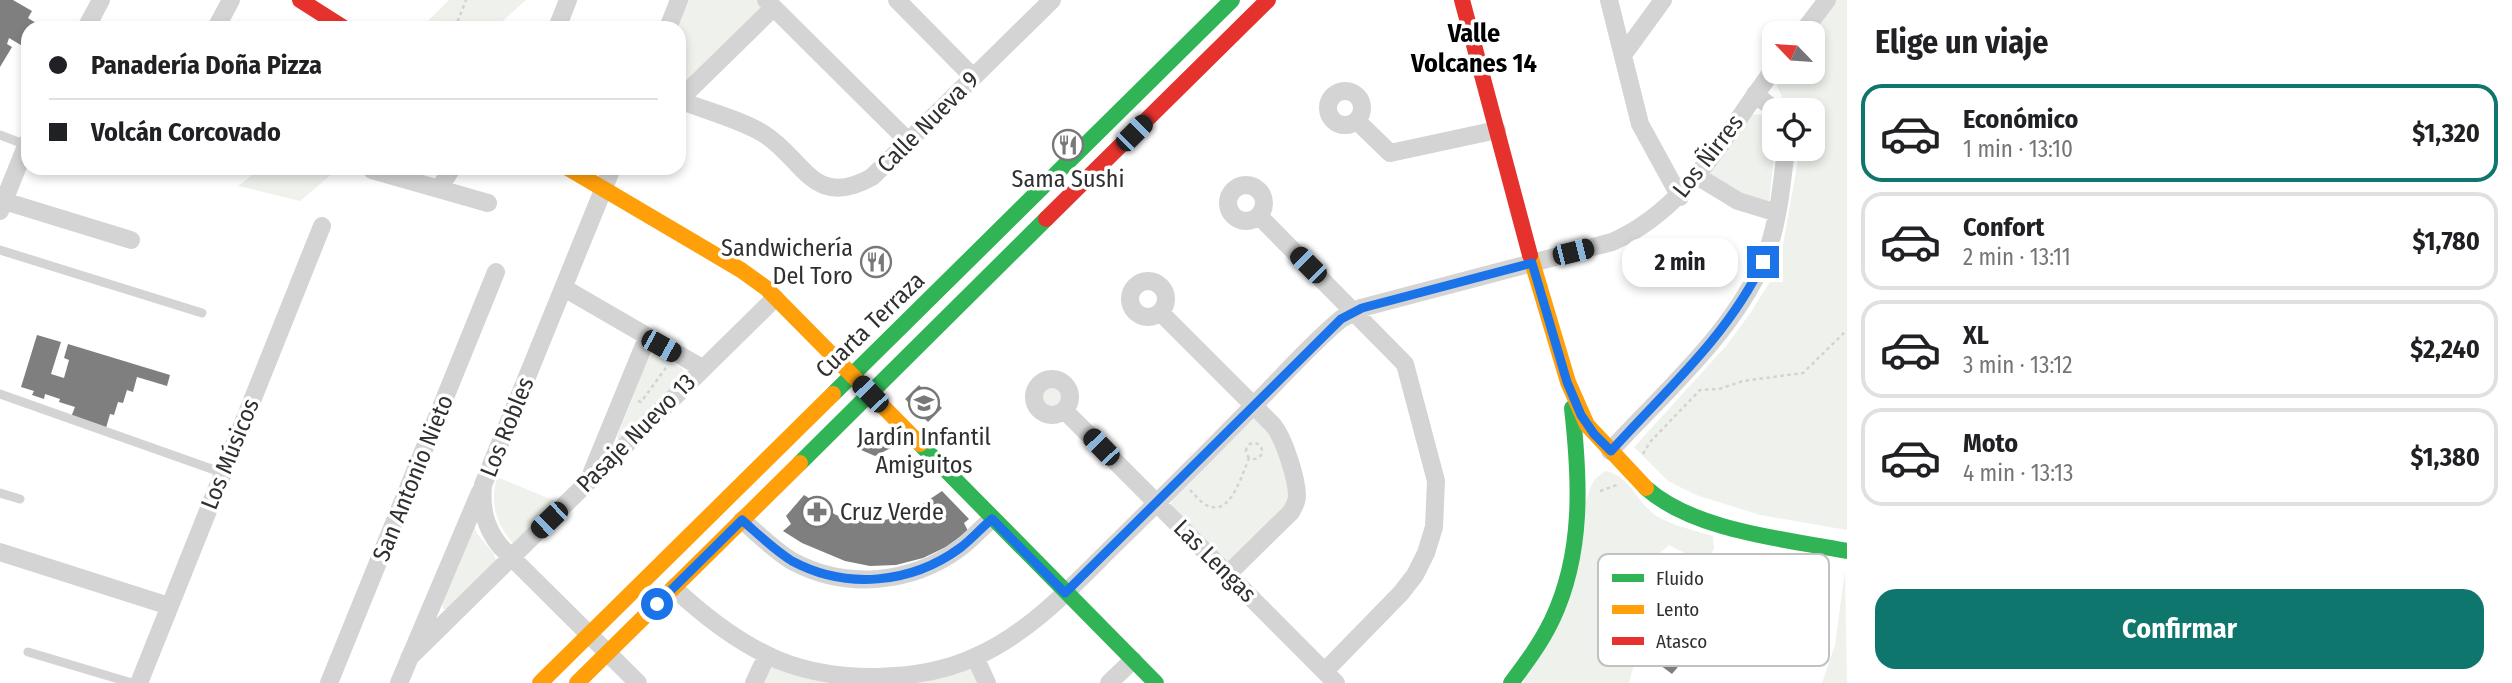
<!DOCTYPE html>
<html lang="es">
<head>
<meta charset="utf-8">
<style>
	:root { --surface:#fff; --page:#f6f6f6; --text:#202124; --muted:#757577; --line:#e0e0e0; --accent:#0f766e }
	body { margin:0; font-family:"Fira Sans Condensed",sans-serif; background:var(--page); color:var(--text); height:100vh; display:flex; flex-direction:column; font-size:26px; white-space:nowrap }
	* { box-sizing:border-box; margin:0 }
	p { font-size:23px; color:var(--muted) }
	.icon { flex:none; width:38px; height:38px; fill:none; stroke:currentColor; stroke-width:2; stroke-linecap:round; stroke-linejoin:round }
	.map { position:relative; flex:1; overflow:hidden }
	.details { display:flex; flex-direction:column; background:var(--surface); width:665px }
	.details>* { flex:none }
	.banner { position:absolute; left:21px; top:21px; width:665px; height:154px; border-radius:21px; box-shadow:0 4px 10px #0003; display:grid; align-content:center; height:154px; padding:0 28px; background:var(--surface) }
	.needle { width:46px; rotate:295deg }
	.controls { position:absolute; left:1762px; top:21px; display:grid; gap:14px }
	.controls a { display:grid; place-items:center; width:63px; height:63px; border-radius:14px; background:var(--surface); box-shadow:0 4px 10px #0003; font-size:35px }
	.end { position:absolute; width:32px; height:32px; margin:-16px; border:9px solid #1a73e8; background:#fff; box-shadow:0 0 0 4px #fff }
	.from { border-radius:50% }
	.bubble { position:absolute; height:49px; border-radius:21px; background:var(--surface); box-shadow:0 4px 10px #0003; font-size:23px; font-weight:700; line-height:49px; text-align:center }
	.car { position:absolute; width:21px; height:42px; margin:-21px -10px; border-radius:9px; box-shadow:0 0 5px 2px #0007; background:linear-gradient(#222 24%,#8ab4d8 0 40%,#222 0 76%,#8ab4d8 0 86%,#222 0) }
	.banner b { display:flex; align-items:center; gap:24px; height:66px; font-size:26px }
	.banner b+b { border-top:2px solid var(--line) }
	.banner i { width:18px; height:18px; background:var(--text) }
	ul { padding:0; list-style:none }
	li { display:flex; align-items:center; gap:21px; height:98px; margin:0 14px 10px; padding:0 14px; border:4px solid var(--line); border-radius:21px }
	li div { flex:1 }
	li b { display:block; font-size:26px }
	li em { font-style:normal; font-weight:700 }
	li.on { border-color:var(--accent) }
	li>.icon { width:63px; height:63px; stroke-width:1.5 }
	h2 { padding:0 28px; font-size:32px; line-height:84px }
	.button { display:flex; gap:14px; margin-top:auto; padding:14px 28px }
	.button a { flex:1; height:80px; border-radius:21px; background:var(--accent); color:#fff; font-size:28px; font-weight:700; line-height:80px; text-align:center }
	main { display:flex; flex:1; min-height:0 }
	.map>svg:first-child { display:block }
</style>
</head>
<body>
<main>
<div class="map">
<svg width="1847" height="683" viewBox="0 0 1847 683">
	<rect width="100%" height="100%" fill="#fff"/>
	<path fill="#eff2ec" d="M449 0H526L495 28H421Z
		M688 0H759L767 8 679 93V28H676Z
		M1836 0H1847V530L1760 515 1696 495 1668 481 1634 447 1726 346 1751 312 1779 267 1800 149H1813V110H1788L1777 86 1786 72H1813V33Z
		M1758 114 1766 116 1774 123 1775 149 1769 202 1752 201 1710 176 1709 170 1752 115Z
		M261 168H339L300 201 238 186Z
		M656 353 682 368 686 374 619 440 617 437 647 361 649 357Z
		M1039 397a13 13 0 1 1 26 0a13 13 0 1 1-26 0Z
		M1255 417 1275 437 1291 494 1290 502 1230 565 1171 508 1172 499Z
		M1605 471C1629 474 1637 502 1655 515 1672 526 1694 530 1713 536L1714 549 1706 561 1698 560 1669 545 1661 552 1654 575V591L1635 635 1637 654 1629 683H1523L1591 486 1595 479Z
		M497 477 560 503 515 546C497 525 489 505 497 477Z
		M474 527C479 540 494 549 496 560L448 609H443L442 602Z
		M1845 570 1847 683H1822L1835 645Z
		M970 664 983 683H759L769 666 815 676Z"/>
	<path fill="#7f7f7f" d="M0 0H13L32 11 28 18 36 23 33 28H28L26 48 9 38 7 44 12 47 0 67Z
		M37 335 61 342 51 374 64 378 69 360 64 358 68 344 170 375 167 386 137 377 133 392 127 390 123 403 118 402 114 415 110 414 106 428 71 417 75 407 59 402 60 399 45 394 44 399 32 395 34 391 21 387Z
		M919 385 942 408 928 422 905 399Z
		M872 429 891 448 875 456 854 447Z
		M942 491 969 519 964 523 968 531 946 547 923 558 896 565 870 566 845 561 802 543 783 531 791 524 786 516 804 495 836 515 868 523 905 516Z
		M1652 645 1664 655 1669 649 1683 661 1672 674 1645 654Z"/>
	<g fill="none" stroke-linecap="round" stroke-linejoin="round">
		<path stroke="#d3d3d3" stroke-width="2.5" stroke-dasharray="3.5 3.5" stroke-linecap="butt" d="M455 28 466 0
			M638 401 641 402 668 365
			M1246 451a8 8 0 1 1 16 0a8 8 0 1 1-16 0Z
			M1643 454 1650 442 1700 390 1719 389 1743 381 1803 373 1847 330
			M1190 490C1196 496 1203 506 1212 507 1232 512 1243 472 1249 458
			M1600 491 1617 485"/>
		<path stroke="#d4d4d4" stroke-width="9" d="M0 135 26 145
			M0 250 202 313
			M0 394 223 473
			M0 493 20 499
			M28 652 132 683"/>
		<path stroke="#d4d4d4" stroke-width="18" d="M766 0 908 141
			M897 0 973 77
			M1609 0 1640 124 1680 197
			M86 28 101 0
			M216 28 231 0
			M557 28 568 0
			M668 28 679 0
			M1802 33 1827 0
			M1623 55 1663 0
			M1328 108a17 17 0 1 1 34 0a17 17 0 1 1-34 0Z
			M1755 94 1775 110
			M679 100C704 110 742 120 764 134 804 159 813 210 872 177L1052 0
			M679 100 773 8
			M1357 121 1390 153 1497 130
			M612 168 483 485C481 509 485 527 500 546L638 683
			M372 170 488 203
			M1697 176 1738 201 1777 213
			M1228 203a18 18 0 1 1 36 0a18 18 0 1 1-36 0Z
			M439 189 452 168
			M4 201 131 240
			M0 211 28 141
			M1259 216 1405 364 1436 481 1434 527 1426 553 1415 575 1401 593 1325 671
			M1130 299a18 18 0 1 1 36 0a18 18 0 1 1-36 0Z
			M564 288 702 368
			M1160 312 1273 425C1284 438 1297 479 1297 496 1297 502 1294 507 1291 512L1228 574
			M1034 397a18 18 0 1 1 36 0a18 18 0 1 1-36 0Z
			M1064 410 1336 683
			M1610 451C1665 391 1741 326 1768 249 1779 217 1782 182 1786 149
			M592 472 647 338
			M742 520C758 534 774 550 792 561 846 590 911 584 960 548 971 540 981 528 992 519
			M0 552 169 606
			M674 588C705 617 738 643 778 660 834 683 919 683 975 657 1027 634 1068 591 1107 552 1158 502 1208 452 1258 401 1285 374 1311 344 1341 319L1361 308 1612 242C1688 209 1727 131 1774 69
			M975 657 987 683
			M409 658 775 298
			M139 683 322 226
			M329 683 496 272
			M399 683 480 492
			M754 683 767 655
			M1109 683 1133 660"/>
		<path stroke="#30b455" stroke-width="16" d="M833 394 1232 0
			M920 444 1156 683
			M800 463 1046 219
			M1646 488C1694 531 1785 539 1847 551
			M1511 683C1526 663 1541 643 1552 620 1584 553 1580 479 1572 408"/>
		<path stroke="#ff9f0a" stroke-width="16" d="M568 168 741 270 766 288 920 444
			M1530 255 1568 382 1587 425 1646 488
			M540 683 833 394
			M577 683 800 463"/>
		<path stroke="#e5322d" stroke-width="16" d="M300 0 344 28
			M1462 0 1530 255
			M1046 219 1268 0"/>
	</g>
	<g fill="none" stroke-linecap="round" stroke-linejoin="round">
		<path stroke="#1a73e8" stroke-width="9" d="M657 604 742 520C758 534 774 550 792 561 846 590 911 584 960 548 971 540 981 528 992 519L1065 593 1341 319 1362 308 1532 263 1567 382 1581 415 1594 434 1611 451C1665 391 1728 336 1763 262"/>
	</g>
	<defs>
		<g id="restaurant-ring" transform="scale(1.575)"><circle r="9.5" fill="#fff" stroke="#787878" stroke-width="1.5"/><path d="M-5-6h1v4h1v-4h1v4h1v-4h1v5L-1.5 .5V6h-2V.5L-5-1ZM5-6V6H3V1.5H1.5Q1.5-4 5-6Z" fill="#787878"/></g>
		<g id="school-ring" transform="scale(1.575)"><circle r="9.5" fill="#fff" stroke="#787878" stroke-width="1.5"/><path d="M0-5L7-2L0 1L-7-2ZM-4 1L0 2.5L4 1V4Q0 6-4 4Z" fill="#787878"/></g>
		<g id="pharmacy-ring" transform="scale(1.575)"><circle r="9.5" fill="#fff" stroke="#787878" stroke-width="1.5"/><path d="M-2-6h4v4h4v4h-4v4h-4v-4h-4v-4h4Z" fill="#787878"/></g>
	</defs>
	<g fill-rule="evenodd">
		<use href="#restaurant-ring" x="1068" y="145"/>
		<use href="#restaurant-ring" x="876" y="262"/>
		<use href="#school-ring" x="924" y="403"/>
		<use href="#pharmacy-ring" x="817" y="512"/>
	</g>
	<g text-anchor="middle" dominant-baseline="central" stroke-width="7" stroke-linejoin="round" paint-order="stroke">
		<g font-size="24" fill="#303030" stroke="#fff">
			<text transform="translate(928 122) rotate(-45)">Calle Nueva 9</text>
			<text transform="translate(1708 156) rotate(-52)">Los Ñirres</text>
			<text transform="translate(870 325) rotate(-44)">Cuarta Terraza</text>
			<text transform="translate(507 427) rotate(-68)">Los Robles</text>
			<text transform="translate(636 433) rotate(-45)">Pasaje Nuevo 13</text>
			<text transform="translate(230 454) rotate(-68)">Los Músicos</text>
			<text transform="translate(413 478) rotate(-68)">San Antonio Nieto</text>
			<text transform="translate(1215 561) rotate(45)">Las Lengas</text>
		</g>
		<g font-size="24" fill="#303030" stroke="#fff">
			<text x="1068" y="179">Sama Sushi</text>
			<text x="853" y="248" text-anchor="end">Sandwichería<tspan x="853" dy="28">Del Toro</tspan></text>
			<text x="924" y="437">Jardín Infantil<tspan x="924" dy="28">Amiguitos</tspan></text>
			<text x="840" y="512" text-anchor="start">Cruz Verde</text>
		</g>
		<g font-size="26" font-weight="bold" fill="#000" stroke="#fff">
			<text x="1474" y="33">Valle<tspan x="1474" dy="30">Volcanes 14</tspan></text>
		</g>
	</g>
	<rect x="1598" y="554" width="231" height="112" rx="10" fill="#fff" stroke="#c1c1c1" stroke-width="2"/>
	<rect x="1612" y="574" width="32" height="8" fill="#30b455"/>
	<rect x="1612" y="605" width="32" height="9" fill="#ff9f0a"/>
	<rect x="1612" y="637" width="32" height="8" fill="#e5322d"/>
	<g font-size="19" fill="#303030">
		<text x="1656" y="585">Fluido</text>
		<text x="1656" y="616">Lento</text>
		<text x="1656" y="648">Atasco</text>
	</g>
</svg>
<div class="controls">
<a><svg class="needle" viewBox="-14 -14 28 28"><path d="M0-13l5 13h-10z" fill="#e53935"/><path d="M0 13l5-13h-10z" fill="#757577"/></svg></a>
<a><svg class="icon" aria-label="locate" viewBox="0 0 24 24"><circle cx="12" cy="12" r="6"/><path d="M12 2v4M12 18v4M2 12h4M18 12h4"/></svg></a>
</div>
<i class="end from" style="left:657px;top:604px"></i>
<i class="end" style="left:1763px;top:262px"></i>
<div class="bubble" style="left:1622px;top:238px;width:116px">2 min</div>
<i class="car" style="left:1134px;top:133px;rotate:45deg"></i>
<i class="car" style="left:1573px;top:252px;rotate:76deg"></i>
<i class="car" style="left:1308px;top:265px;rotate:315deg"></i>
<i class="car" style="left:661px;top:346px;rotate:119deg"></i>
<i class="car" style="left:870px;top:394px;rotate:316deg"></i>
<i class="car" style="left:1101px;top:447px;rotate:316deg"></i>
<i class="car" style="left:549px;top:520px;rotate:226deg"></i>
<div class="banner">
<b><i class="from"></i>Panadería Doña Pizza</b>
<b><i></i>Volcán Corcovado</b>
</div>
</div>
<section class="details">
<h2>Elige un viaje</h2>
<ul>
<li class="on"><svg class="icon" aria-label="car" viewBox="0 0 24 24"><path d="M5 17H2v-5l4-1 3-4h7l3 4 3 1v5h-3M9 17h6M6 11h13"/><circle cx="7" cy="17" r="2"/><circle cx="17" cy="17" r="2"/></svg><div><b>Económico</b><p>1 min · 13:10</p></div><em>$1,320</em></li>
<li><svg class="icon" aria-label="car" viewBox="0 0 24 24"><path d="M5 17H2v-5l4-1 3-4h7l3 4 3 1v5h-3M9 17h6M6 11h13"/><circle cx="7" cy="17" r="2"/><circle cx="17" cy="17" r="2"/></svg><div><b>Confort</b><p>2 min · 13:11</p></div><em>$1,780</em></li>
<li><svg class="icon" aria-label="car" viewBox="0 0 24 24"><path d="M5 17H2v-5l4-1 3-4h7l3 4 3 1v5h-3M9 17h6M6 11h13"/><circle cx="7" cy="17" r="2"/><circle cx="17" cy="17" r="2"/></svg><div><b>XL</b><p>3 min · 13:12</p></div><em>$2,240</em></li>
<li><svg class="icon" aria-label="car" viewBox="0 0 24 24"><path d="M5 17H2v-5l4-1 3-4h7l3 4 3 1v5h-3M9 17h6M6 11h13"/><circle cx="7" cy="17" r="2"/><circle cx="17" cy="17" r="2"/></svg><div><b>Moto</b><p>4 min · 13:13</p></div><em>$1,380</em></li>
</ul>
<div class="button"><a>Confirmar</a></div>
</section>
</main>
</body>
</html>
